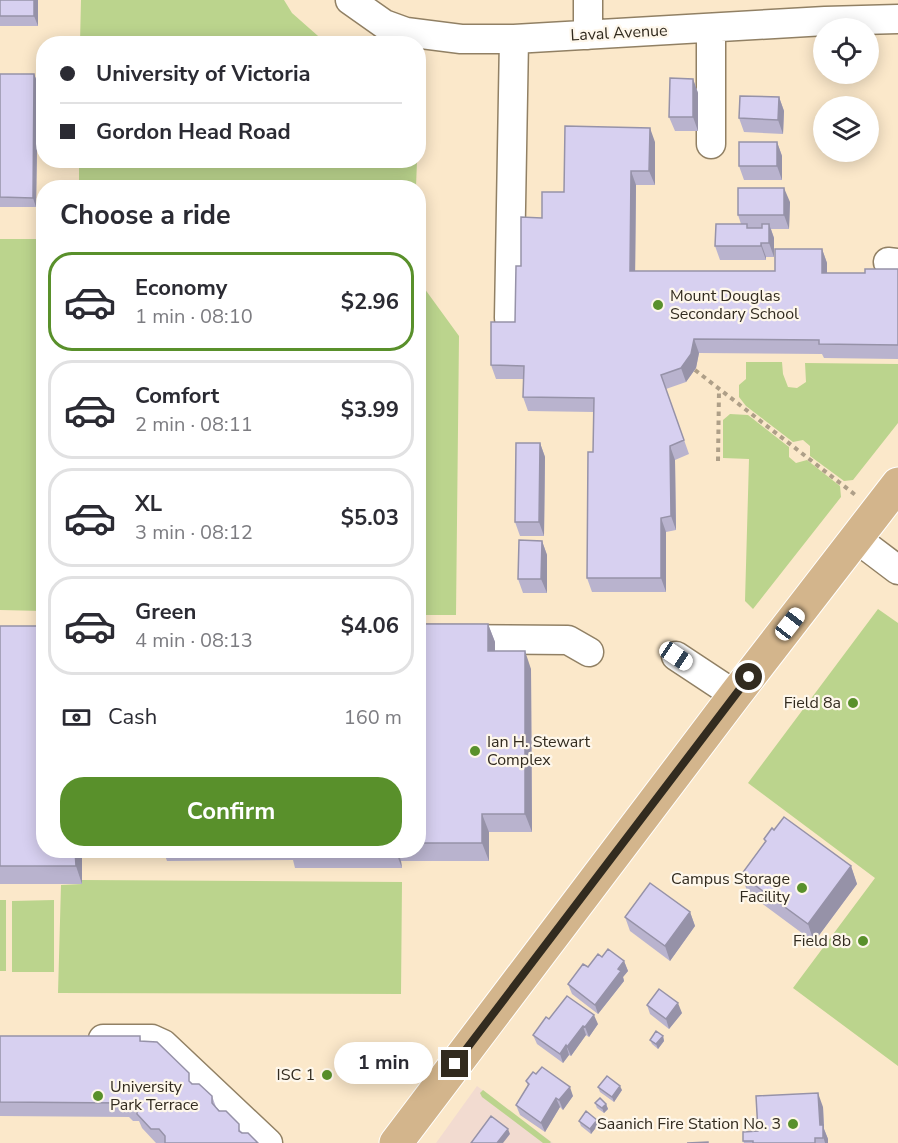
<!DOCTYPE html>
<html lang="en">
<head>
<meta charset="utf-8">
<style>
	:root { --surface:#fff; --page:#f2f2f3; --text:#2b2b33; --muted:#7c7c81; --line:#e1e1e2; --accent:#59902b }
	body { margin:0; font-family:"Nunito Sans",sans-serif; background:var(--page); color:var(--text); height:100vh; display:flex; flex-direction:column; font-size:22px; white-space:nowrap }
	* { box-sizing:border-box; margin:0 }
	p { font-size:20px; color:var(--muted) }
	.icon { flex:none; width:33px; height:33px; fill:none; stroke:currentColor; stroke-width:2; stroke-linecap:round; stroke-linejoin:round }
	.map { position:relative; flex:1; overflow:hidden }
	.side { position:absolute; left:36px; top:180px; width:390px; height:678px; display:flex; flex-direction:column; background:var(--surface); border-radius:24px; box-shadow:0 3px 15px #0003 }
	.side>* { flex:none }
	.guide { position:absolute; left:36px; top:36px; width:390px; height:132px; border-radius:24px; box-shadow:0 3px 15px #0003; display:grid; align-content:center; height:132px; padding:0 24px; background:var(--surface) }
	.controls { position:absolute; left:813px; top:18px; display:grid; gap:12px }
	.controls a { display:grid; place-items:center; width:66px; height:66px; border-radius:50%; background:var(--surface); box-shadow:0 3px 15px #0003; font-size:30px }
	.end { position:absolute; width:27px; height:27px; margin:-14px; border:8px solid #322b1f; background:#fff; box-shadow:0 0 0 3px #fff }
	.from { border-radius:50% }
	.bubble { position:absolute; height:42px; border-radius:21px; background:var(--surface); box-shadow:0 3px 15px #0003; font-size:20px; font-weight:700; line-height:42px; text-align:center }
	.car { position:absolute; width:18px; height:36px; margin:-18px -9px; border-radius:8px; box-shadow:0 0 4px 2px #0007; background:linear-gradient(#fff 24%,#345 0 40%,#fff 0 76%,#345 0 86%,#fff 0) }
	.guide b { display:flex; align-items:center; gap:21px; height:57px; font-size:22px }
	.guide b+b { border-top:2px solid var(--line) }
	.guide i { width:15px; height:15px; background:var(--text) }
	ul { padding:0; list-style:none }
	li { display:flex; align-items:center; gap:18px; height:99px; margin:0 12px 9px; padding:0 12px; border:3px solid var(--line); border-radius:24px }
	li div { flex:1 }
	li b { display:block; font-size:22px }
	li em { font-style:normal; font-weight:700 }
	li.current { border-color:var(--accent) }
	li>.icon { width:54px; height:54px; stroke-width:1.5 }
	h2 { padding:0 24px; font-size:27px; line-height:72px }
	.pay { display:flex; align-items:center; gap:15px; height:66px; padding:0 24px; font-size:22px }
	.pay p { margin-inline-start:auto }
	.cta { display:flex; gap:12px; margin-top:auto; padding:12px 24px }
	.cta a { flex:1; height:69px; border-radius:24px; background:var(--accent); color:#fff; font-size:24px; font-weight:700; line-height:69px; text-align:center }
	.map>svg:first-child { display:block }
</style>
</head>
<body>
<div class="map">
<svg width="898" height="1143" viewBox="0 0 898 1143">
	<rect width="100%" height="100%" fill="#fbe8ca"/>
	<path fill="#f2dbd0" d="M477 1086 553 1143H436Z"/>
	<path fill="#bbd48d" d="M81 0H284L292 13 326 43H80Z
		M79 161H417L416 187H79Z
		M0 239H43V611L0 610Z
		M419 281 459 336 456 615H419Z
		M746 362H782L783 374 788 387 797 388 806 382 805 363 898 364V423L853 480 844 481 810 456V446L803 440 793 442 746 406 739 397V385L746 379Z
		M730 414 748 415 789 447V457L796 463 807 460 840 486 841 497 753 609 745 601 749 459 723 458V420Z
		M878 609 898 623V1066L793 988 875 878 748 783Z
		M82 880 402 882 401 994 58 993 61 885 82 884Z
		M0 900H6V971H0Z
		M54 900V972H12V901Z
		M483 1090 551 1142 550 1143H543L482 1097 480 1093Z"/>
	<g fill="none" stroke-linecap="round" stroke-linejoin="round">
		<g stroke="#918064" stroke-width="31">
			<path id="minor" d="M350 0 384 24 406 32 461 39H514L825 21 898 19
				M588 0V35
				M711 144V28
				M888 262 898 263
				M509 318 514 39
				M857 539 898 570
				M418 639 568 640 589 652
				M676 656 735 695
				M103 1039H152L163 1044 268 1143"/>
		</g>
		<g stroke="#fff" stroke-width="35">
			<path id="major" d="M396 1143 735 695 898 484"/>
		</g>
		<path stroke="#ae9f88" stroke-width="4" stroke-dasharray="4.5 4.5" stroke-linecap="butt" d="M695 370 858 497
			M718 461 719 390"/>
		<use href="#minor" stroke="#fff" stroke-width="28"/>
		<use href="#major" stroke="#d3b58c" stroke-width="33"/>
	</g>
	<path fill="#b9b3ce" d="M0 0H38V26H0Z
		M0 74H34L38 84 36 207H0Z
		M693 79 698 93V131H675L669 117Z
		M779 97 784 111 783 134 744 132 739 118Z
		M655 142V185H636L635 271H775L822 249 827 263V273H865L898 269V359L824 358 822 354 699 353 696 368 686 382 666 389 689 454 675 460 676 530 666 532V592H592L587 578 593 452 594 412 528 411 523 397 524 379H496L491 365 515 322 521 266 542 218 564 192Z
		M777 142 782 156V180H744L739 166Z
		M790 202 789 229H771L774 238V257H766V260H720L715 246 741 224 738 215Z
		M540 443 545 457 544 536H520L515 522Z
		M542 541 547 555V593H523L518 579Z
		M418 624H488L495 642V651L531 669 532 832H489V861H401L402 868H295L293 860 167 861 163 850H418Z
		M0 626 44 850H82V884H0Z
		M764 839 851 866 857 884 814 942 748 893 741 875 765 842Z
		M690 912 695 926 670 961 630 931 625 917Z
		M602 957 624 961 628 971 623 977 624 981 598 1014 572 994 568 984 588 967Z
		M647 1005 682 1013 669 1029 650 1014Z
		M549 1019 598 1024 589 1037 586 1035 571 1056 569 1055 563 1063 537 1044 533 1035Z
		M0 1036H140L141 1042 193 1084 212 1096 216 1107 243 1133 258 1143H156L142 1128 139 1121H133L129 1117 0 1116Z
		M663 1036 664 1041 658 1049 652 1044 650 1040Z
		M536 1074 573 1096 563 1110 560 1107 545 1132 520 1115 516 1105 528 1086 526 1081Z
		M598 1087 622 1090 614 1102 600 1092Z
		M595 1103 606 1104 608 1109 604 1113 597 1108Z
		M823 1107 824 1129 828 1139V1143H744L743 1141 758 1131Z
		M579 1121 598 1125 591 1134 581 1126Z"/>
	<path fill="#9692a8" d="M34 0H38V26L34 16Z
		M34 74 38 84 36 207 33 198Z
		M693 79 698 93V131L693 117Z
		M779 97 784 111 783 134 778 120Z
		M650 128 655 142V185L649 171Z
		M777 142 782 156V180L777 166Z
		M631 171 636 185 635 285 630 271Z
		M784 188 790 202 789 229 784 215Z
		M769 224 774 238V257L769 243Z
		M761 243 766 257V260L761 246Z
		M822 249 827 263V287L822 273Z
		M694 339 699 353 696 368 686 382 681 368Z
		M540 443 545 457 544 536 539 522Z
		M670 446 675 460 676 530 671 516Z
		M661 518 666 532V592L661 578Z
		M542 541 547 555V593L541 579Z
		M488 624 495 642V670L488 651Z
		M525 651 531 669 532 832 525 814Z
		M482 814 489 832V861L482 843Z
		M75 850H82V884L76 866Z
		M395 850H397L401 861 402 868Z
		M851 866 857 884 814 942 808 924Z
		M690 912 695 926 670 961 665 946Z
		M624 961 628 971 623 977 624 981 598 1014 595 1005Z
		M678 1003 682 1013 669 1029 666 1019Z
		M594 1015 598 1024 589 1037 585 1027Z
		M583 1026 586 1035 571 1056 567 1047Z
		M663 1036 664 1041 658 1049 656 1044Z
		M566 1045 569 1055 563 1063 560 1054Z
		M620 1086 622 1090 614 1102 612 1097Z
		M570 1087 573 1096 563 1110 559 1100Z
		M818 1093 823 1107 824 1129 828 1139V1143H825L820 1125Z
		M556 1098 560 1107 545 1132 541 1123Z
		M606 1104 608 1109 604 1113 602 1108Z
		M597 1120 598 1125 591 1134 590 1129Z
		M508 1129 510 1134 503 1143H497Z"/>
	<path fill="#d7d0f0" stroke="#9692a8" stroke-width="1.5" d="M0 0H34V16H0Z
		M0 74H34L33 198 0 197Z
		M670 78 693 79V117H669Z
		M740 96 779 97 778 120 739 118Z
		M565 126 650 128 649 171H631L630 271H775V249H822V273H865V269H898V345L819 344V340L694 339 691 354 681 368 661 375 684 440 670 446 671 516 661 518V578H587L588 452H593L594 398 523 397 524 366 491 365V322H515L516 266H521V217L542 218V192H564Z
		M739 142H777V166H739Z
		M738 188H784V215H738Z
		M716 224H747V228H762V224H769V243H761V246H715Z
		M516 443H540L539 522H515Z
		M519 540 542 541 541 579H518Z
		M418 624H488V651H525V814H482V843H418Z
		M0 626H44V850H75L76 866H0Z
		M784 817 851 866 808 924 741 875 766 841 764 839 772 828 774 830Z
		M650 883 690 912 665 946 625 917Z
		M608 949 624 961 618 969 621 971 595 1005 568 984 583 964 588 967 598 954 602 957Z
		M659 989 678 1003 666 1019 647 1005Z
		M567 996 594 1015 585 1027 583 1026 567 1047 566 1045 560 1054 533 1035 546 1017 549 1019Z
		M656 1031 663 1036 656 1044 650 1040Z
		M0 1036H140V1041L157 1042 189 1073V1081L192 1084H199L212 1096V1103L219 1111H226L239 1124V1131L242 1133H248L258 1143H165V1136L159 1129H151L137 1114V1107H128L124 1103 0 1102Z
		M542 1067 570 1087 559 1100 556 1098 541 1123 516 1105 529 1084 526 1081 533 1072 536 1074Z
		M607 1076 620 1086 612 1097 598 1087Z
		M818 1093 820 1125H823V1138H815V1143H753V1141H743V1132L758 1131 756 1096Z
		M600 1098 606 1104 602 1108 595 1103Z
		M586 1111 597 1120 590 1129 579 1121Z
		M491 1116 508 1129 497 1143H471Z
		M708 1142V1143H687Z"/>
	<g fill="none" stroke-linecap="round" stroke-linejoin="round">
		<path stroke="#322b1f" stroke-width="8" d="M455 1064 749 677"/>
	</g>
	<g fill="#59902b" stroke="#fef7eb" stroke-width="2">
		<circle cx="658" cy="305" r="6"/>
		<circle cx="853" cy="703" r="6"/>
		<circle cx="475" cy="751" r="6"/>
		<circle cx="802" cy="888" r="6"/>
		<circle cx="863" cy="941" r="6"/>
		<circle cx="327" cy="1075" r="6"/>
		<circle cx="98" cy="1096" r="6"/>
		<circle cx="793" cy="1124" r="6"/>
	</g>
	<g text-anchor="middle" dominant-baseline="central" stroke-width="4.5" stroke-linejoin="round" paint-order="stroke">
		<g font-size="16" fill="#322b1f" stroke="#fef7eb">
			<text transform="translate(619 33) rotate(-3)">Laval Avenue</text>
		</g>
		<g font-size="16" fill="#322b1f" stroke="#fef7eb" text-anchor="end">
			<text x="670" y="296" text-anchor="start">Mount Douglas<tspan x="670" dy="18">Secondary School</tspan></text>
			<text x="841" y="703">Field 8a</text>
			<text x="487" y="742" text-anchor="start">Ian H. Stewart<tspan x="487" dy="18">Complex</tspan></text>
			<text x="790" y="879">Campus Storage<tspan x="790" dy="18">Facility</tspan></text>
			<text x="851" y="941">Field 8b</text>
			<text x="315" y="1075">ISC 1</text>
			<text x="110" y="1087" text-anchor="start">University<tspan x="110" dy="18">Park Terrace</tspan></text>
			<text x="781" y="1124">Saanich Fire Station No. 3</text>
		</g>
	</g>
</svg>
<div class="controls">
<a><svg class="icon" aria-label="locate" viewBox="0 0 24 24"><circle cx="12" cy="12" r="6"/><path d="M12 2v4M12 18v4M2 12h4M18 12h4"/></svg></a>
<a><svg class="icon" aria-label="layers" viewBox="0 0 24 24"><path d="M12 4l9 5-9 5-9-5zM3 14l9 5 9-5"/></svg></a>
</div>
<i class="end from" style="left:749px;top:677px"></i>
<i class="end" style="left:455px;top:1064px"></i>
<div class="bubble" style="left:334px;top:1042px;width:99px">1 min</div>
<i class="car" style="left:790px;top:624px;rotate:38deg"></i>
<i class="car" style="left:676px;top:656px;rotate:124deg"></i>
<div class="guide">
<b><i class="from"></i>University of Victoria</b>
<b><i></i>Gordon Head Road</b>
</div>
<section class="side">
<h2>Choose a ride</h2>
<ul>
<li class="current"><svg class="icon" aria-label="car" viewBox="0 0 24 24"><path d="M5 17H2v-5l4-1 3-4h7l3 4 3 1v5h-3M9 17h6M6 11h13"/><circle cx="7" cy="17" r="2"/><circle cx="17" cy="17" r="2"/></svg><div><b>Economy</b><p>1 min · 08:10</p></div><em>$2.96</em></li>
<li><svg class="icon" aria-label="car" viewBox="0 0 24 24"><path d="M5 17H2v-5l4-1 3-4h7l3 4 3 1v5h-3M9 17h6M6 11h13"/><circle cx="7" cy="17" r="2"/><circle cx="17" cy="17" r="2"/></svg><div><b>Comfort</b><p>2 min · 08:11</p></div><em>$3.99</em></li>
<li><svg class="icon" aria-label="car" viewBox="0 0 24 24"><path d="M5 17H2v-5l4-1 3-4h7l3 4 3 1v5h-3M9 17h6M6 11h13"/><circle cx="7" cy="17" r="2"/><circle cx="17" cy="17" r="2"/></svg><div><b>XL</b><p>3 min · 08:12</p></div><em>$5.03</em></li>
<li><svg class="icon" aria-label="car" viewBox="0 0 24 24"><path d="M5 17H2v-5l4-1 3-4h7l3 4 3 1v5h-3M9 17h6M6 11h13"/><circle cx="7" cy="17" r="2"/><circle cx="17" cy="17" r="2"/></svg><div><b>Green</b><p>4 min · 08:13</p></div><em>$4.06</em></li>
</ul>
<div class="pay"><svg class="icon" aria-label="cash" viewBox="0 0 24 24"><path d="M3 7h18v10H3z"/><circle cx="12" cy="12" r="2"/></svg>Cash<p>160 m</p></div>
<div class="cta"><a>Confirm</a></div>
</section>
</div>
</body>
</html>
